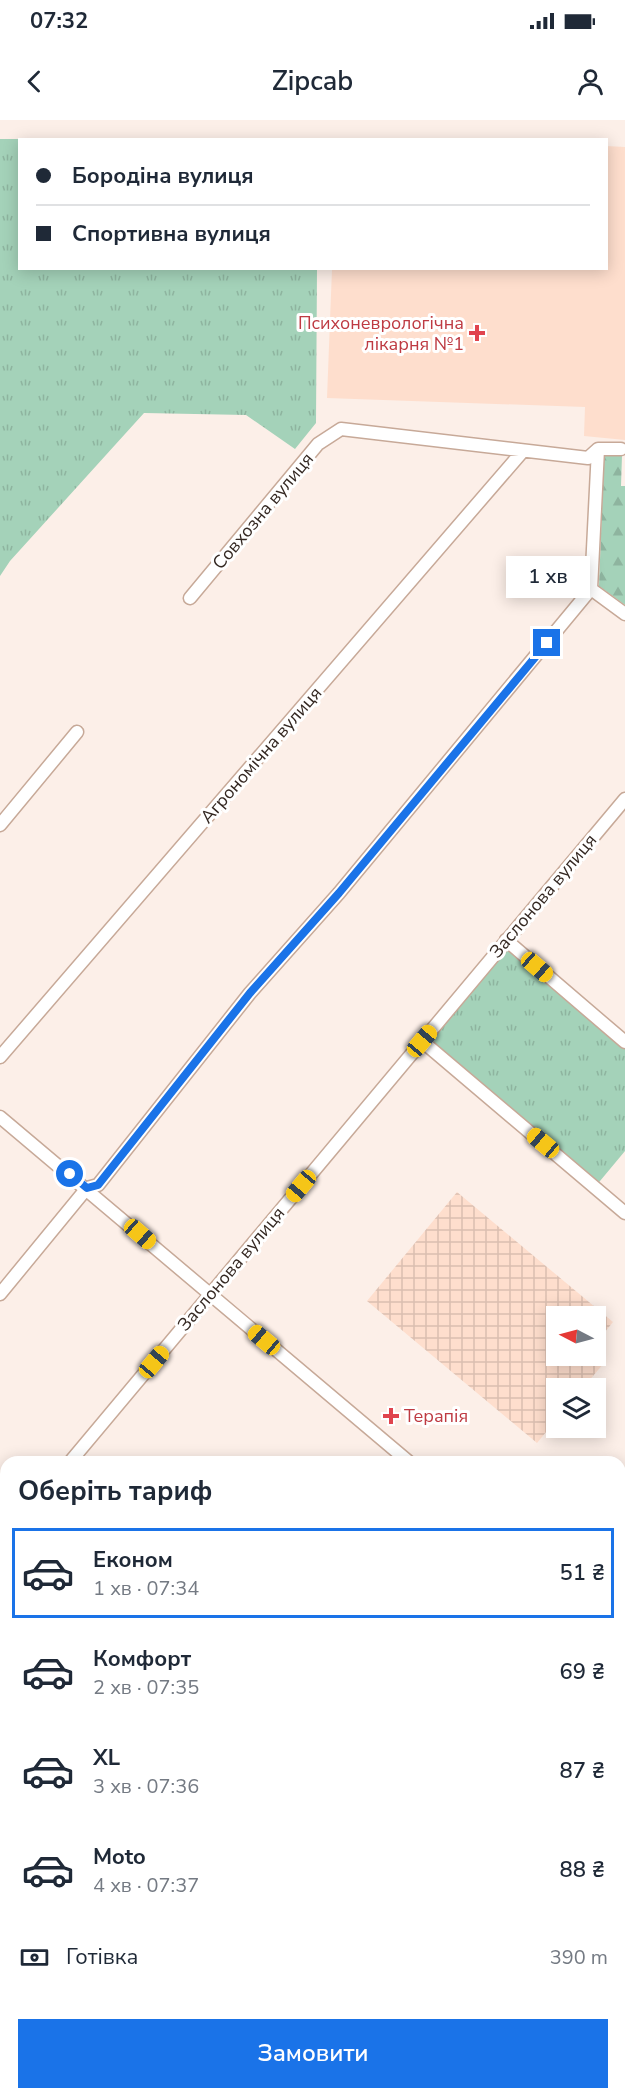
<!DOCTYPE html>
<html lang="uk">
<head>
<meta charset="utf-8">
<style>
	:root { --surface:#fff; --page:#f6f6f7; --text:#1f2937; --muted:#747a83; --line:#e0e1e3; --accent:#1a73e8 }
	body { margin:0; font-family:"Nunito Sans",sans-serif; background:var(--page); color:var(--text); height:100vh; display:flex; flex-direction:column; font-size:22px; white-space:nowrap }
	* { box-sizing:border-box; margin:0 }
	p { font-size:20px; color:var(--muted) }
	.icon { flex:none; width:33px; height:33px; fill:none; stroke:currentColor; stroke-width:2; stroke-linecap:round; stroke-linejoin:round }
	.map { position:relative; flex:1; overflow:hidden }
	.panel { position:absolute; left:0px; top:1336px; width:626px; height:644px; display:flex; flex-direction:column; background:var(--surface); border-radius:18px 18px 0 0; box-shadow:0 3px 15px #0003 }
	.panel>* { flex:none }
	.hud { position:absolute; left:18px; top:18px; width:590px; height:132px; border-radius:0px; box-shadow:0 3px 15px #0003; display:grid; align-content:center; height:132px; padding:0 18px; background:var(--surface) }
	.needle { width:39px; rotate:276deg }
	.tools { position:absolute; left:546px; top:1186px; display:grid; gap:12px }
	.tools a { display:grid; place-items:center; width:60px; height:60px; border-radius:0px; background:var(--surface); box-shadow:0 3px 15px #0003; font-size:30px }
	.end { position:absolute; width:27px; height:27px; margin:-14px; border:8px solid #1a73e8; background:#fff; box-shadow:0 0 0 3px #fff }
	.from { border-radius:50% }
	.bubble { position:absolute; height:42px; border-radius:0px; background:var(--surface); box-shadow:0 3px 15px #0003; font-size:20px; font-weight:600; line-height:42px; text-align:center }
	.car { position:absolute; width:18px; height:36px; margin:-18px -9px; border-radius:8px; box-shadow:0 0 4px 2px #0007; background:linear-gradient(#f5c518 24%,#345 0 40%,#f5c518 0 76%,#345 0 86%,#f5c518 0) }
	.hud b { display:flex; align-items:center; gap:21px; height:57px; font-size:22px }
	.hud b+b { border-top:2px solid var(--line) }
	.hud i { width:15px; height:15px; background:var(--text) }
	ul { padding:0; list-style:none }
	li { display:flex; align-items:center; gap:18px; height:90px; margin:0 12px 9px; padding:0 6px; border:3px solid transparent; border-radius:0px }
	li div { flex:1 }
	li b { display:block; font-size:22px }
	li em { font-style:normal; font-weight:600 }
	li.on { border-color:var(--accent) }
	li>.icon { width:54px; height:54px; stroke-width:1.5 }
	h2 { padding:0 18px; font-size:27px; line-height:72px }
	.pay { display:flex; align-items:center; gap:15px; height:66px; padding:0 18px; font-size:22px }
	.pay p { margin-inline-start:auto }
	.primary-button { display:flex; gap:12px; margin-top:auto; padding:12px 18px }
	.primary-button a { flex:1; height:69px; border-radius:0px; background:var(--accent); color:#fff; font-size:24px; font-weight:600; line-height:69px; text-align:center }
	.status { display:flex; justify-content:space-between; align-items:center; height:42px; padding:0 30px; background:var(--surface); direction:ltr }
	.status svg { height:16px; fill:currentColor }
	header { display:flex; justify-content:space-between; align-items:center; height:78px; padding:0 18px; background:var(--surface); font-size:27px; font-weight:600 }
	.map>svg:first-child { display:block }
</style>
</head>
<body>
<div class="status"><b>07:32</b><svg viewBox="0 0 49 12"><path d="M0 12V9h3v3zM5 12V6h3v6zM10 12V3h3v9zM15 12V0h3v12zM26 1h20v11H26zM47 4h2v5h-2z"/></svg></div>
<header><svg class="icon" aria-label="back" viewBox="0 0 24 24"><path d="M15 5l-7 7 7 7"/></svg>Zipcab<svg class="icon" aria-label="person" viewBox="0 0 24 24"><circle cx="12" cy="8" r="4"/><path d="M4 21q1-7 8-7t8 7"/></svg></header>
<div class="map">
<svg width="625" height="1979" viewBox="0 0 625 1979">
	<defs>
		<pattern id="industrial-grid" width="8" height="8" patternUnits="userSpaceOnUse" patternTransform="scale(1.5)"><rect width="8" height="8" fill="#fedecd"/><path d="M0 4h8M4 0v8" fill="none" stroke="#dabeb0"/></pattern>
		<pattern id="grass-tufts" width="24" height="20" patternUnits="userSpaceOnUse" patternTransform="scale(1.5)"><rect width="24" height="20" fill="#a4d2b9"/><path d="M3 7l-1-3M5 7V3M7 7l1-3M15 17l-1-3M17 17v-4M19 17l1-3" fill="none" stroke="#8eb49f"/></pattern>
		<pattern id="forest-firs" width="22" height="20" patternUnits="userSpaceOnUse" patternTransform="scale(1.5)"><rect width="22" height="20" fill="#a4d2b9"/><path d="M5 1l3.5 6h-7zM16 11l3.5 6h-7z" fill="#8eb49f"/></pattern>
	</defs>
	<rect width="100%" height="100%" fill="#fcefe8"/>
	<path fill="#fedecd" d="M606 26 625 27V320L584 316 585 287 327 278 332 149 606 148Z"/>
	<path fill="url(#industrial-grid)" d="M457 1072 613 1202 596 1223V1197H556V1236L596 1235 604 1243 582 1269H556V1300L537 1323 367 1181Z"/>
	<path fill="url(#grass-tufts)" d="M0 19H23L20 20V148L317 149 316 303 295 329 246 295 144 293 10 441 0 456Z
		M506 820 625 922V1031L595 1067 422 921Z
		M0 1503 6 1508V1834L0 1836Z"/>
	<path fill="url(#forest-firs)" d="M604 335H622L621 366H625V485L599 466Z"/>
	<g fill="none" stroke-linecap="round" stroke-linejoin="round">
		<g stroke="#c7a998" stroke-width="15">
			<path id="street" d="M591 469 598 329H621
				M591 469 625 494
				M190 478 318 324 341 309 588 338 598 329
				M0 705 77 612
				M506 820 625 922
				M422 921 625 1093
				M0 937 522 332
				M0 997 409 1342
				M0 1174 87 1068 98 1065 250 873 339 773 591 469
				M70 1342 625 679
				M0 1426 6 1419
				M0 1487 6 1492
				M0 1884 6 1882
				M72 1979 86 1974
				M117 1979 121 1974
				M317 1979 321 1974
				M516 1979 520 1974"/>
		</g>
		<g stroke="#c7a998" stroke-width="20">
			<path id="secondary" d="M620 1370 625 1364
				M0 1854 6 1852
				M567 1974 573 1979"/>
		</g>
		<use href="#street" stroke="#fff" stroke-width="12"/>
		<use href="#secondary" stroke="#f3d7cf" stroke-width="16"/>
	</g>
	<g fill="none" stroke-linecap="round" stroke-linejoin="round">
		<path stroke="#1a73e8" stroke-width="8" d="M70 1054 87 1068 98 1065 250 873 339 773 547 523"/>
	</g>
	<g fill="#e0444e" stroke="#fff" stroke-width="2">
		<path d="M474 204h6v6h6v6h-6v6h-6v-6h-6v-6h6z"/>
		<path d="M388 1287h6v6h6v6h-6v6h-6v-6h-6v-6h6z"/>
	</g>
	<g text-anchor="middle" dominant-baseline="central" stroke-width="6" stroke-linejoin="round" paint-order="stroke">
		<g font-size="18" fill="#be3a42" stroke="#fff" text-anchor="end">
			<text x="464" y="203">Психоневрологічна<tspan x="464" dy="21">лікарня №1</tspan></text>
			<text x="404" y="1296" text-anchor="start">Терапія</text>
		</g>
		<g font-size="18" fill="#342822" stroke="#fff">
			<text transform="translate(263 391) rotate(-50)">Совхозна вулиця</text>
			<text transform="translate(261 635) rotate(-49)">Агрономічна вулиця</text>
			<text transform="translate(543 776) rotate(-50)">Заслонова вулиця</text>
			<text transform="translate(231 1149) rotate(-50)">Заслонова вулиця</text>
		</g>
	</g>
</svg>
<div class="tools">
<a><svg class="needle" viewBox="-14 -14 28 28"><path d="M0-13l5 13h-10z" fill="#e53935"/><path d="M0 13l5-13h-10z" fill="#747a83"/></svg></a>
<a><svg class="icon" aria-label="layers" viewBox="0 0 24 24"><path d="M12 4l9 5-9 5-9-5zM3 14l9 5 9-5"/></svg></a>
</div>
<i class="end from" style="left:70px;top:1054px"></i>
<i class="end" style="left:547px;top:523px"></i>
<div class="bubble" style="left:506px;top:436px;width:84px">1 хв</div>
<i class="car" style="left:537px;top:847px;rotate:131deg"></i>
<i class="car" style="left:422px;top:921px;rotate:40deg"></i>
<i class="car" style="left:543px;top:1023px;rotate:310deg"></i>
<i class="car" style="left:301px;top:1066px;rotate:220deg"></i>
<i class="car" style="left:140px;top:1114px;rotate:131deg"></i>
<i class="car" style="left:264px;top:1220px;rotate:310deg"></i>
<i class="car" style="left:154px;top:1242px;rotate:40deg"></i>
<div class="hud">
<b><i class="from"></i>Бородіна вулиця</b>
<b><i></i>Спортивна вулиця</b>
</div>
<section class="panel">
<h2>Оберіть тариф</h2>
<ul>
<li class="on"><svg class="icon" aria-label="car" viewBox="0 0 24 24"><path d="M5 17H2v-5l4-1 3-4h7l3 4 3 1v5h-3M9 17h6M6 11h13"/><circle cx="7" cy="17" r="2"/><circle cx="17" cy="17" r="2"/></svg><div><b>Економ</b><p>1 хв · 07:34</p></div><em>51 ₴</em></li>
<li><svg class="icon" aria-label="car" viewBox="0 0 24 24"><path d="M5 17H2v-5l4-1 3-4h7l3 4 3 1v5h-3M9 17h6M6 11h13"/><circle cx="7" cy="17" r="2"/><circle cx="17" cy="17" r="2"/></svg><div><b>Комфорт</b><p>2 хв · 07:35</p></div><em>69 ₴</em></li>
<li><svg class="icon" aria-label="car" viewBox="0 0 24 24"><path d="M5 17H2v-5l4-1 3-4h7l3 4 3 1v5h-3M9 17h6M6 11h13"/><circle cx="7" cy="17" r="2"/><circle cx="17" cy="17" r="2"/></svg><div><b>XL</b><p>3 хв · 07:36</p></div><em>87 ₴</em></li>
<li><svg class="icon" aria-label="car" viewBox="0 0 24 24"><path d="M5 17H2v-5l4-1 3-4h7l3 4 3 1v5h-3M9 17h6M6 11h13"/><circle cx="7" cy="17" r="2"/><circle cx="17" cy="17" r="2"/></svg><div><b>Moto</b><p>4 хв · 07:37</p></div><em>88 ₴</em></li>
</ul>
<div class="pay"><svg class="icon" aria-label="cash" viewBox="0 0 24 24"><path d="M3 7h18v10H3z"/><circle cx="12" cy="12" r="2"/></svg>Готівка<p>390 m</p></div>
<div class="primary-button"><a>Замовити</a></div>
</section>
</div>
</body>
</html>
